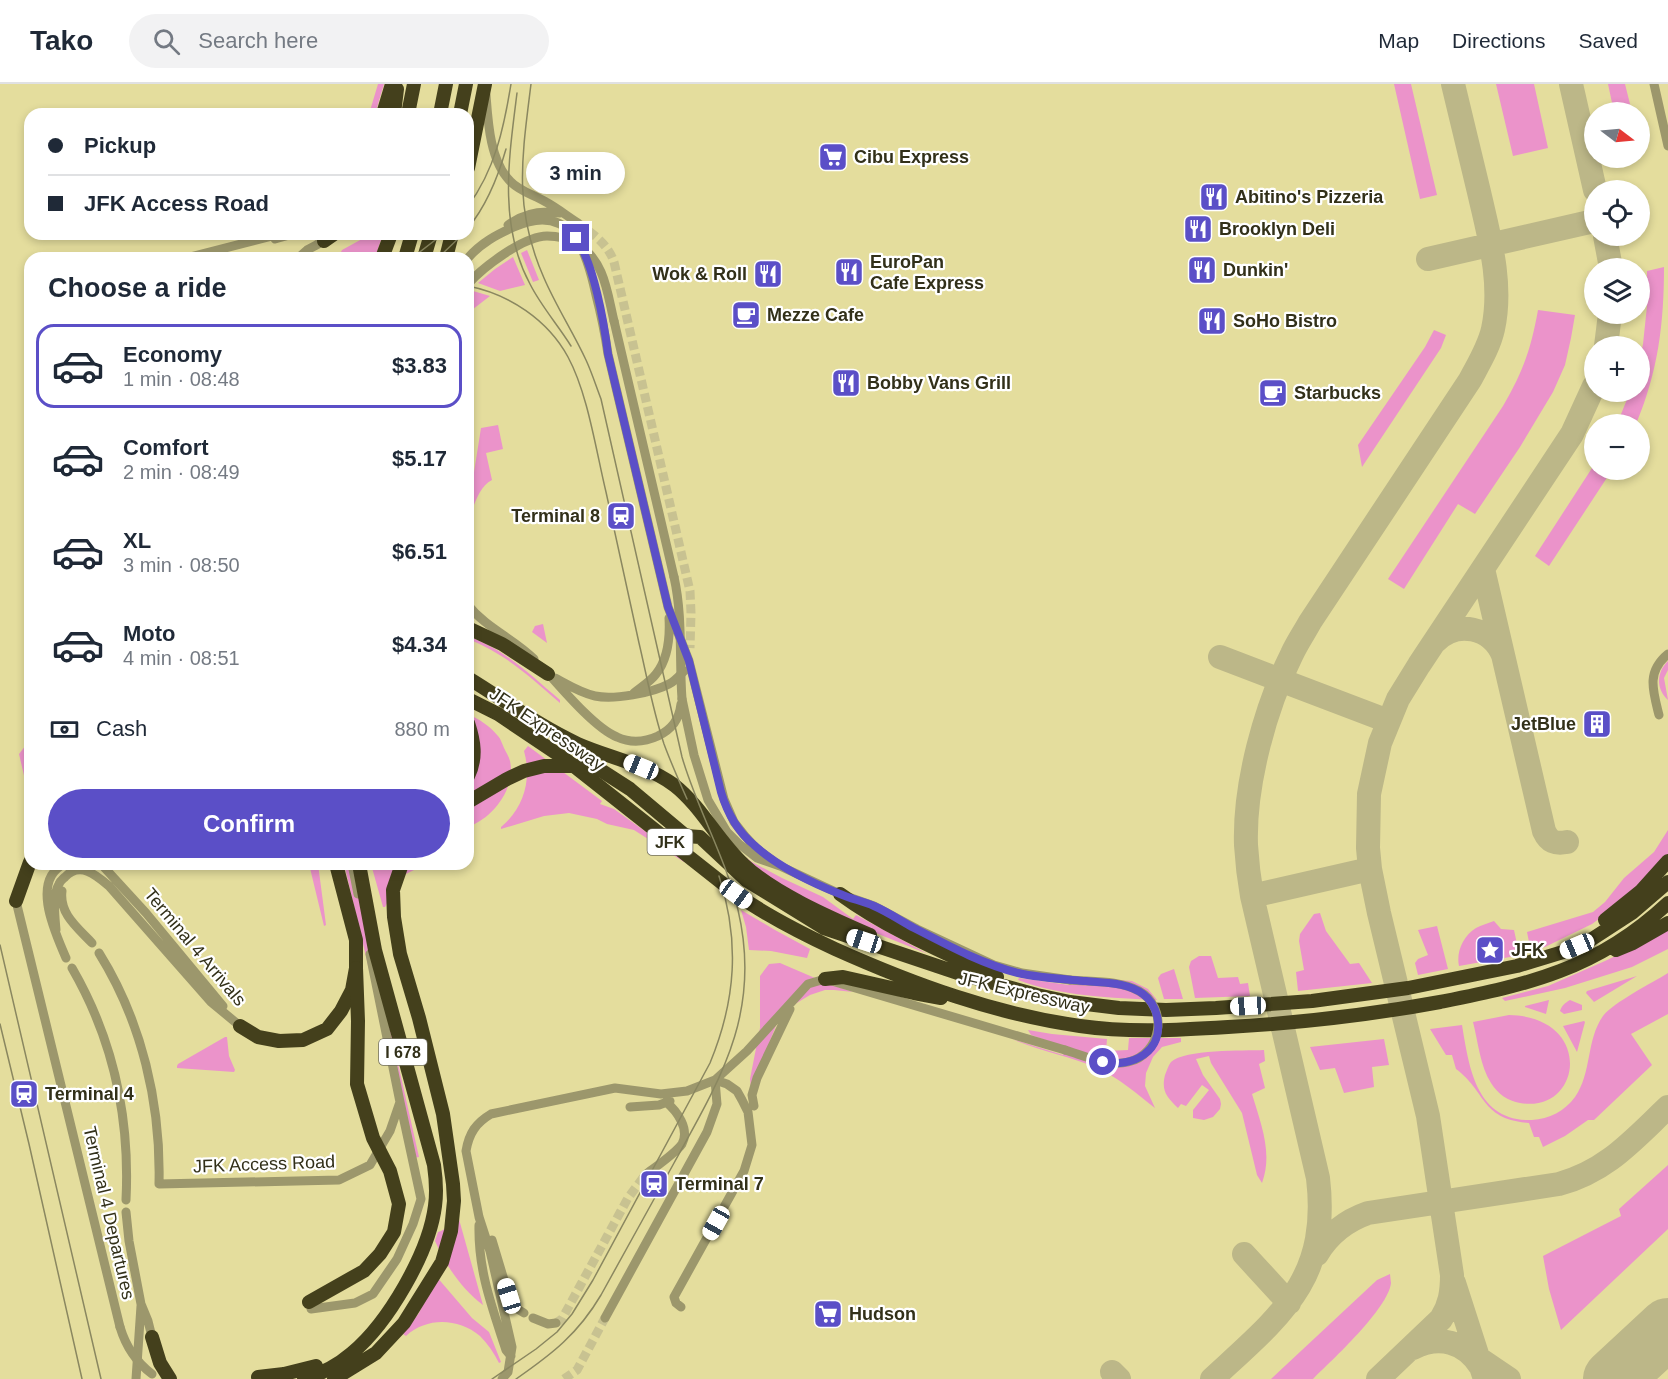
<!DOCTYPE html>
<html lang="en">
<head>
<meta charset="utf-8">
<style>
	:root { --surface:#fff; --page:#f2f2f3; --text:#1f2937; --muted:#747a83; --line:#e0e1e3; --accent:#5b4fc7 }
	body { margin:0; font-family:Helvetica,sans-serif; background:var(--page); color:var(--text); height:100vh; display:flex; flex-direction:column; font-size:22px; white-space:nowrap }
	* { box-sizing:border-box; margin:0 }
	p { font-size:20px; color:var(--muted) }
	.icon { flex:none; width:33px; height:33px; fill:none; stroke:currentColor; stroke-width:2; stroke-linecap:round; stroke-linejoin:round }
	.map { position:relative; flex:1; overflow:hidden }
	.sheet { position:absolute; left:24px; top:168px; width:450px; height:618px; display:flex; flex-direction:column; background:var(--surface); border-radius:18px; box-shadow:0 3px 9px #0003 }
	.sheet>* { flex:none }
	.guide { position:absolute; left:24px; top:24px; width:450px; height:132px; border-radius:18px; box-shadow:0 3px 9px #0003; display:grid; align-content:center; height:132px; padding:0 24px; background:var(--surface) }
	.needle { width:39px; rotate:106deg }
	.tools { position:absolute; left:1584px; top:18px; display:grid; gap:12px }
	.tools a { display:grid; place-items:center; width:66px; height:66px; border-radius:50%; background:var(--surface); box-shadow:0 3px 9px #0003; font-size:30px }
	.end { position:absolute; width:27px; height:27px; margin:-14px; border:8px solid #5b4fc7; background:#fff; box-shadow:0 0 0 3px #fff }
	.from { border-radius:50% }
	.bubble { position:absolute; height:42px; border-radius:21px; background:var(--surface); box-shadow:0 3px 9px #0003; font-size:20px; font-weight:700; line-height:42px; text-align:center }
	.car { position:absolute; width:18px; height:36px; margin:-18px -9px; border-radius:8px; box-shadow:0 0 4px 2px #0007; background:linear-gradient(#fff 24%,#345 0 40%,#fff 0 76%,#345 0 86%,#fff 0) }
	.guide b { display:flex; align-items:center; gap:21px; height:57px; font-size:22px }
	.guide b+b { border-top:2px solid var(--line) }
	.guide i { width:15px; height:15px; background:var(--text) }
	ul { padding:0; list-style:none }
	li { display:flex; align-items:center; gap:18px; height:84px; margin:0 12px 9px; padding:0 12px; border:3px solid transparent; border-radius:18px }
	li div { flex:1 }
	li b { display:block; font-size:22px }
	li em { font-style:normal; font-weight:700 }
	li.selected { border-color:var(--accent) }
	li>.icon { width:54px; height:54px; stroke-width:1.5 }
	h2 { padding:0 24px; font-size:27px; line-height:72px }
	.pay { display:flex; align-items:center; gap:15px; height:66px; padding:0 24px; font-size:22px }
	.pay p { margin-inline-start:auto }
	.action { display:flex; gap:12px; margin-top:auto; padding:12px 24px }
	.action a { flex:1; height:69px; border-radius:36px; background:var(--accent); color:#fff; font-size:24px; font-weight:700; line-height:69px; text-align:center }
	header { display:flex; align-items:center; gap:36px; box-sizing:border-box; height:84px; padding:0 30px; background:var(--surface); border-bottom:2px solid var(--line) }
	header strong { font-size:28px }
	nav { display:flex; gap:33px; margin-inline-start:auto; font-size:21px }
	.search { width:420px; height:54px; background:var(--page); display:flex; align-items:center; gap:15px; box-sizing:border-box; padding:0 21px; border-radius:33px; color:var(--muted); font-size:22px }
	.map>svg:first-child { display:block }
</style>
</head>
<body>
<header>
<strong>Tako</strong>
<div class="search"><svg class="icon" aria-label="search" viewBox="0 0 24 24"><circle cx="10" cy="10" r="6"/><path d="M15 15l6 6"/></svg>Search here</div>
<nav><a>Map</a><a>Directions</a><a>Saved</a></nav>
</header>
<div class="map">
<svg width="1668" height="1295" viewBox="0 0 1668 1295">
	<rect width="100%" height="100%" fill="#ede7af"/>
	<path fill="#e4dd9d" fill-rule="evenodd" d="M0 0H1668V1295H0ZM1594 28H1640V74H1594ZM30 30H468V150H30ZM1594 106H1640V152H1594ZM30 174H468V780H30ZM1594 184H1640V230H1594ZM1594 262H1640V308H1594ZM1594 340H1640V386H1594Z"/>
	<path fill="#eb93ca" d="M378 0H384L375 30H369Z
		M1394 0H1411L1437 111 1420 115Z
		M1496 0H1534L1548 64 1513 72Z
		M1608 0H1625L1632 28H1614Z
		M371 150H383L375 174H343L341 168 342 166Z
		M527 166 539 196 533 198 521 169Z
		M513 173 525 201 500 207 478 199 495 185Z
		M1664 183C1664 240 1658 288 1636 340H1617L1630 308H1640V275L1643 260 1647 222V187Z
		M473 207 490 212 468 229V214Z
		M1538 226 1575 231 1571 254 1565 281 1553 308 1520 363 1475 430 1458 420 1404 505 1388 495 1503 322C1523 288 1531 265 1538 226Z
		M1434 246 1446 251 1441 264 1362 383 1358 361 1425 263Z
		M498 341 503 365 486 369 492 396C478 403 474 423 468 437V426L481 344Z
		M1594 381V386H1612L1549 482 1535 472Z
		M543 540 547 559 532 548 535 542Z
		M468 552C507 567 529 590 560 616V619C530 593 506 570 468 555Z
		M1668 577V586L1664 594 1668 616C1656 605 1656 589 1668 577Z
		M468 630C479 635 490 642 498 652 501 655 502 660 504 664 506 668 509 673 510 677 516 704 493 734 468 743Z
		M30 656V693L26 700 19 670Z
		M528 662 602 717 600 720 614 725 685 776 684 778 634 746 607 740 597 735 569 729 544 732 501 745V743C524 724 532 695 524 667Z
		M1668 746V770L1656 785 1623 817 1592 840 1545 863 1510 873 1459 882C1456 868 1463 852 1476 844 1481 841 1489 839 1494 837L1501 845 1514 846 1517 860 1529 858 1527 848 1593 828 1605 818 1624 794 1654 768Z
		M736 766 752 778 782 794 823 813 853 835 856 831 928 870 851 839 757 789Z
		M309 780H318L326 841 324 842Z
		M344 780H353L419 1073 414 1074Z
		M371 780H437L418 784 402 792 385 823H383Z
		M741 826 775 846 810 865 807 874 771 867 749 866 746 843Z
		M1320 829 1326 847 1350 880 1359 879 1372 899 1298 907 1296 888 1304 886 1299 857 1300 850 1314 830Z
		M1437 842 1448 885 1418 891 1415 879 1418 875 1428 871 1418 846Z
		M1668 844V865L1632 883 1565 904 1505 917 1502 914 1548 902 1605 877 1645 858Z
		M1199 872H1211L1218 894 1238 893 1240 900 1248 899 1250 912 1195 914 1189 883 1191 877Z
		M780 879 829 900 853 908 834 906H825L810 911 795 920 777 939 751 1005 750 995 760 944V892L769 880Z
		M1174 885 1183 915H1164L1158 894 1161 890Z
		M1668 889V930L1631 950 1652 981 1594 1036H1588L1565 1052 1543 1063 1539 1053H1534L1529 1039C1480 1035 1487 1008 1456 985L1452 971H1446L1430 945 1462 941C1469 983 1476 1038 1532 1036 1549 1035 1565 1027 1575 1013 1592 989 1586 956 1603 932 1614 918 1652 899 1668 889Z
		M1070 892 1132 897 1148 905 1157 916C1114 914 1058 912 1018 896L1019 894 1069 901Z
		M1637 892 1594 918 1586 909 1587 907Z
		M1549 916 1546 930 1525 923V922Z
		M1570 916 1582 921V926L1564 930 1560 927C1562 921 1565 919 1570 916Z
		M1509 931C1595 933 1582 1030 1520 1019 1508 1017 1498 1010 1491 999 1480 982 1478 957 1473 938Z
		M1584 937 1585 938 1577 968 1563 942Z
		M1028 946 1052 950 1107 955 1106 967 1128 966 1129 954H1181V958L1162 963 1153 973 1146 989 1145 1002 1155 1024C1137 1010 1119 994 1097 984 1070 972 1040 967 1012 955L1063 971 1066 963 1031 951Z
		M225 953H227L229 972 235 986 234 988 177 984V982L178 980Z
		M1384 955 1389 981 1372 983 1374 1003 1344 1009 1335 984 1320 986 1310 963Z
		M1264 966 1265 977 1259 980 1265 1004 1252 1010C1261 1040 1273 1069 1262 1099L1257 1091 1242 1029 1211 979 1209 972 1196 975 1203 991 1220 1015 1221 1020 1220 1025 1213 1033 1204 1036 1193 1034V1026L1209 1006 1202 1001 1186 1022 1181 1020 1178 1024C1167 1013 1161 1007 1165 991 1167 986 1168 982 1171 978 1185 965 1243 967 1264 966Z
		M1668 1081V1145L1561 1246 1549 1205 1543 1172 1621 1132 1619 1125Z
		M457 1128 483 1221C461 1204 446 1182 435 1157L438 1148C447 1146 451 1136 457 1128Z
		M1390 1190C1390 1190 1391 1199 1391 1199 1388 1225 1332 1276 1313 1295H1271L1377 1196Z
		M436 1192 472 1234 489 1248 501 1278 499 1279C494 1269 488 1260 480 1252 458 1234 427 1233 406 1252L403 1250 419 1229Z"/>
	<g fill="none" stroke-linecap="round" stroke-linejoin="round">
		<path stroke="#bcb788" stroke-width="24" d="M1571 0 1595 106
			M1605 152 1611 184
			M1428 175 1594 137
			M1606 262 1610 230
			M1483 485 1544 747C1549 758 1555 760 1567 758
			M1436 557C1457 536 1491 543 1503 571
			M1220 573 1388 637
			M1252 812 1370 785
			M1244 1170 1289 1219
			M1317 1170C1329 1150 1345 1137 1368 1129L1559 1100C1607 1087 1633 1056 1668 1023
			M1454 1199 1485 1295
			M1413 1264C1439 1251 1465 1257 1481 1283
			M1475 1272 1509 1295
			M1112 1288 1119 1295
			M1212 1295C1280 1232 1330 1196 1318 1094L1252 812C1249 795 1247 778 1246 761 1244 701 1265 624 1292 570 1297 559 1304 549 1310 538L1470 296C1479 279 1489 263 1493 245 1503 199 1489 152 1479 108 1470 72 1462 36 1453 0
			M1378 1295 1441 1235C1450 1221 1452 1208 1452 1191L1428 1032 1379 829 1370 785 1368 764 1369 710 1380 659 1398 615 1419 581 1572 350 1594 302"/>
		<path stroke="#bcb788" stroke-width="60" d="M1613 1295 1668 1244"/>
		<path stroke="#c8c291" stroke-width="9" stroke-dasharray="9 4.5" stroke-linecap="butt" d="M578 139C593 150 608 160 614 178L690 507 691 529 690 564
			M556 1239 562 1235 628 1114 645 1091
			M564 1295 577 1286 605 1234"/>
		<path stroke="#9c976c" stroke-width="9" d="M1654 0 1668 62
			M486 11C488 38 490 77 510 97 519 107 534 111 546 118 557 124 567 132 578 139
			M508 141C524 129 540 126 560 129
			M275 155 293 150
			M186 174 280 150
			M298 174 307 166 324 157 313 150
			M468 174C481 159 496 151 514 143 571 117 586 166 596 211 601 230 605 250 608 270L668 523 689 577 724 715 734 738 745 752 756 764 780 782
			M468 200C483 183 524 152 547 152 558 152 569 155 578 160
			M614 237 674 493
			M468 521C486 544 514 555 534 575
			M546 587C563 606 595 644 617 653 630 659 645 658 658 652 672 645 679 636 681 620
			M555 594C568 601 581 609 595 612 614 616 652 609 669 600 675 597 679 592 684 587
			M634 609C641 603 650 598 656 590 668 575 670 552 669 534
			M682 615 694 671 708 716 727 748 739 760 757 774 780 782 840 810 874 822 917 845 994 881 1022 889 1070 896
			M1659 631C1653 607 1646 588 1668 570
			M64 780C30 797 56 850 66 874
			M99 780 102 781 146 829 223 922
			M352 780 358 810
			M62 807C59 830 78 844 92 859
			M16 817 120 1243
			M56 846C55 833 52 812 59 800 60 797 63 795 65 793 80 777 96 791 109 802L211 918 240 942
			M99 869C142 938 161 1020 159 1100L339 1096 370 1081 390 1047 400 1018 370 870
			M72 884C113 955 130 1035 126 1116
			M754 1022 752 1011 757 994 790 925
			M630 1023 659 1021 670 1017
			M645 1091C654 1084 676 1069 682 1060 690 1045 677 1027 666 1018
			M126 1128 129 1157 141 1220 148 1237 152 1253
			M479 1141C478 1187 492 1223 506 1266L511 1272
			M492 1156 510 1216 514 1223 524 1229
			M681 1223 676 1219 674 1213 744 1087 752 1061 748 1028 742 1016 737 1007 727 1000 715 996
			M311 1225 355 1219 373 1210 397 1175 413 1140 421 1115 400 1018
			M533 1234 548 1240 556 1239
			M605 1234 707 1048 717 1020 715 996
			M136 1295 141 1222
			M502 1295 508 1288 512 1263 490 1167 479 1133 466 1067C469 1049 476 1039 491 1030L615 1004 661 1010 687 1007 715 996 747 967 808 900 825 895 1065 966"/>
		<path stroke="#44401c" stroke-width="14" d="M383 30 392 0
			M394 30 397 5
			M408 30 414 0
			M440 30 446 0
			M460 30 466 0
			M468 84 485 0
			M324 157 334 150
			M382 174 391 150
			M405 174 412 150
			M424 174 431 150
			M446 174 452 150
			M468 544 502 560 548 590
			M468 594C504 616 539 642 578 660 610 674 645 680 674 701 702 723 717 756 743 780 773 809 831 834 870 851
			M468 615 498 630 565 675 736 810C767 832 801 849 835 865 913 900 995 930 1080 942 1129 949 1180 946 1228 943 1299 939 1370 931 1440 918 1480 910 1521 902 1560 887 1600 872 1637 848 1668 819
			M468 639C474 657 477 674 468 692
			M686 752 700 753 746 796 824 844 964 891 1037 911 1070 918 1119 924 1166 926 1216 924 1312 917 1408 904 1517 882 1563 868 1592 855 1632 829 1668 798
			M840 810C888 845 943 868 997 893
			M16 817 30 778
			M1605 836 1641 807 1668 777
			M1616 866 1633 859 1668 839
			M825 895 843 893 914 909 941 914
			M240 942 258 953 279 957 303 956 327 945 341 927 352 906 356 884V856L336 780
			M152 1253 160 1279 170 1295
			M258 1293 284 1290 316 1282
			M304 1295C321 1290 338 1281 352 1269 388 1239 429 1169 435 1122 437 1108 436 1095 434 1081L375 866 359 780
			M334 1295 376 1269 404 1239 442 1178 451 1147 454 1117 453 1100 443 1030 419 934 400 870 394 833 393 806 402 780"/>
		<path stroke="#8a8760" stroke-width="1.5" d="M517 9C509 73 498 141 530 200 541 222 558 241 571 262
			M468 122C495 86 504 43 511 0
			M468 144C487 121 498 93 506 65
			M412 174 443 150
			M438 174 463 150
			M468 202C509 210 548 236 568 273 588 310 596 367 606 408 617 459 628 509 639 559 647 593 653 627 664 660 671 679 679 697 687 715
			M0 861 101 1295
			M0 940 29 1060 82 1295
			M492 1295 536 1265 557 1248 572 1230 593 1196 710 979C736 916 740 857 719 792
			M516 1295C552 1270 578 1250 601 1211 625 1167 650 1123 674 1079 721 994 762 928 738 826 726 774 697 725 682 673L601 315C596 302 592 289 586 276 573 248 556 222 544 194 513 124 522 73 531 0"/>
		<path stroke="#9c976c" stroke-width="9" d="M578 160C605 178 607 208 614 237
			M674 493C683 533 679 574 682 615
			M1065 966C1085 972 1108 983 1128 978 1162 970 1169 924 1139 907 1119 896 1092 898 1070 896
			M120 1243C126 1263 136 1278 152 1290"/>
		<path stroke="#44401c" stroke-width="14" d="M468 718 507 695 524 687 544 682H582L602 687 630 705 686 752
			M309 1218 364 1187 380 1170 394 1148 399 1120 390 1087 373 1054 357 1000 358 937 356 884"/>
	</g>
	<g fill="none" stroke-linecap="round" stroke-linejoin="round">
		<path stroke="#5b4fc7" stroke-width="8" d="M576 154C594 180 604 238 608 270L668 523 689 577 721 708C727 728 737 747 754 761 778 783 810 798 840 810 851 815 863 817 874 822 888 828 901 837 914 844 947 861 982 880 1018 889 1040 894 1063 895 1086 897 1104 899 1127 898 1143 910 1150 915 1155 924 1157 932 1165 967 1133 984 1103 978"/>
	</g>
	<defs>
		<g id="supermarket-square" transform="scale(1.5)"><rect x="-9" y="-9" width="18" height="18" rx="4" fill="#5b4fc7" stroke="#fff"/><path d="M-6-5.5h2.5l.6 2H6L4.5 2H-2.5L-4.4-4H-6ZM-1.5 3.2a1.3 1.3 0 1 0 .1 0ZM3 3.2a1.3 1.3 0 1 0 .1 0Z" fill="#fff"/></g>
		<g id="restaurant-square" transform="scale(1.5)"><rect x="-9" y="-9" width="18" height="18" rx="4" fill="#5b4fc7" stroke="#fff"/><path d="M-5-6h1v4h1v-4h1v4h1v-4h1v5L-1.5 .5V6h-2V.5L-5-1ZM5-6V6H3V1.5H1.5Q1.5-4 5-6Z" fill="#fff"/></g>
		<g id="cafe-square" transform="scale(1.5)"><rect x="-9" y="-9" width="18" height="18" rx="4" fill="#5b4fc7" stroke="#fff"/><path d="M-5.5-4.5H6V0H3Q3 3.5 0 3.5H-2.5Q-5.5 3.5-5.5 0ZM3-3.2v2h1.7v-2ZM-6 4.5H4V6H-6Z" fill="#fff"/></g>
		<g id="station-square" transform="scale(1.5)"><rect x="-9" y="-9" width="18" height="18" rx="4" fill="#5b4fc7" stroke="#fff"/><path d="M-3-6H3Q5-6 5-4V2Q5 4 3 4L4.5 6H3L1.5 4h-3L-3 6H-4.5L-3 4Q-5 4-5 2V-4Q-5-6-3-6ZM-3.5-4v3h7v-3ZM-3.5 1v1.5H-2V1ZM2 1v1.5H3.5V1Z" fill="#fff"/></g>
		<g id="building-square" transform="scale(1.5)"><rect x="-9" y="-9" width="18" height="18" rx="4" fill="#5b4fc7" stroke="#fff"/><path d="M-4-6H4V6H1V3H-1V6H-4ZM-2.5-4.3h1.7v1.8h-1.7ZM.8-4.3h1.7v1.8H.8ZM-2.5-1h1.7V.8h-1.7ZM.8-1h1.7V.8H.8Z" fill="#fff"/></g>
		<g id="sight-square" transform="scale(1.5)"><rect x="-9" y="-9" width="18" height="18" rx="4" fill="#5b4fc7" stroke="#fff"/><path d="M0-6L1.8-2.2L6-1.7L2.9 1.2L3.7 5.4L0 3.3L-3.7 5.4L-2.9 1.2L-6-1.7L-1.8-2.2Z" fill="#fff"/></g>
	</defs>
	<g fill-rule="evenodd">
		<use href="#supermarket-square" x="833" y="73"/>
		<use href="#restaurant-square" x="1214" y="113"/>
		<use href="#restaurant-square" x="1198" y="145"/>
		<use href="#restaurant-square" x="1202" y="186"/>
		<use href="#restaurant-square" x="849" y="188"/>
		<use href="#restaurant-square" x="768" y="190"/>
		<use href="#cafe-square" x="746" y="231"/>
		<use href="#restaurant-square" x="1212" y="237"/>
		<use href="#restaurant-square" x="846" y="299"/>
		<use href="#cafe-square" x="1273" y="309"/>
		<use href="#station-square" x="621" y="432"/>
		<use href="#building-square" x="1597" y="640"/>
		<use href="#sight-square" x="1490" y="866"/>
		<use href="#station-square" x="24" y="1010"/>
		<use href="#station-square" x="654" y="1100"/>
		<use href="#supermarket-square" x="828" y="1230"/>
	</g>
	<g text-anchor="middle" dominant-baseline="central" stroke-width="4.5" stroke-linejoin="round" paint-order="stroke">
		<g fill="#fff" stroke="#706e5e" stroke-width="1.5">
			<rect x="647.5" y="745" width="45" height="26" rx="4.5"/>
			<rect x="379" y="955" width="48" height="26" rx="4.5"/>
		</g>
		<g font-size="16" font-weight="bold" fill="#323019">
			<text x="670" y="758">JFK</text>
			<text x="403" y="968">I 678</text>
		</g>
		<g font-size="18" font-weight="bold" fill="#323019" stroke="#fff" text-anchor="start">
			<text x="854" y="73">Cibu Express</text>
			<text x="1235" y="113">Abitino's Pizzeria</text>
			<text x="1219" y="145">Brooklyn Deli</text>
			<text x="870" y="178">EuroPan<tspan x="870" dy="21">Cafe Express</tspan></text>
			<text x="1223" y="186">Dunkin'</text>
			<text x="747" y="190" text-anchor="end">Wok &amp; Roll</text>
			<text x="767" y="231">Mezze Cafe</text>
			<text x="1233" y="237">SoHo Bistro</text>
			<text x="867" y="299">Bobby Vans Grill</text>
			<text x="1294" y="309">Starbucks</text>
			<text x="600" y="432" text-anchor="end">Terminal 8</text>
			<text x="1576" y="640" text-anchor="end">JetBlue</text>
			<text x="1511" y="866">JFK</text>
			<text x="45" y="1010">Terminal 4</text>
			<text x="675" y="1100">Terminal 7</text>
			<text x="849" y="1230">Hudson</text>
		</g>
		<g font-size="18" fill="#323019" stroke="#fff">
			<text transform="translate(547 645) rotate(34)">JFK Expressway</text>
			<text transform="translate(195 863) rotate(50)">Terminal 4 Arrivals</text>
			<text transform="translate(1024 909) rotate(13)">JFK Expressway</text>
			<text transform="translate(264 1080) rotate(-2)">JFK Access Road</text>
			<text transform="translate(109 1129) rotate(77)">Terminal 4 Departures</text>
		</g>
	</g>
</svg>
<div class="tools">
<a><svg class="needle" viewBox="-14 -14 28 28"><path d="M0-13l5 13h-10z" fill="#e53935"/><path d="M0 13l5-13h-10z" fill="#747a83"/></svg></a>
<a><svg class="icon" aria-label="locate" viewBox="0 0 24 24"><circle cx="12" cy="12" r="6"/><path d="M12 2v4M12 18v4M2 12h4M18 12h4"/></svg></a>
<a><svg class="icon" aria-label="layers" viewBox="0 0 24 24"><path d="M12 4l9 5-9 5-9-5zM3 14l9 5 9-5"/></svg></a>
<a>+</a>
<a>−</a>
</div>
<i class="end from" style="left:1103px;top:978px"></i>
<i class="end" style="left:576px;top:154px"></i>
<div class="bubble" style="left:526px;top:68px;width:99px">3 min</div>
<i class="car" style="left:641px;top:683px;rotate:292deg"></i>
<i class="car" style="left:736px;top:810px;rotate:126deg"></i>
<i class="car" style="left:864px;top:857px;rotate:288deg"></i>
<i class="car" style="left:1577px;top:862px;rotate:247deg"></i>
<i class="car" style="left:1248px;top:922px;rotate:267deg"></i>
<i class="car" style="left:716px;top:1139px;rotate:209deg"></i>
<i class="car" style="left:509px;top:1212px;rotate:343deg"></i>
<div class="guide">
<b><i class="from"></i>Pickup</b>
<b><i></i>JFK Access Road</b>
</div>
<section class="sheet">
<h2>Choose a ride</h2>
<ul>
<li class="selected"><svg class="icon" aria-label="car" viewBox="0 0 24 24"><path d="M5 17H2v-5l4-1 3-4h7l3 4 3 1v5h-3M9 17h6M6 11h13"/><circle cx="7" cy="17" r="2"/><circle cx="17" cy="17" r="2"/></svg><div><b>Economy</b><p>1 min · 08:48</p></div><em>$3.83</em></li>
<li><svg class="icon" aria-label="car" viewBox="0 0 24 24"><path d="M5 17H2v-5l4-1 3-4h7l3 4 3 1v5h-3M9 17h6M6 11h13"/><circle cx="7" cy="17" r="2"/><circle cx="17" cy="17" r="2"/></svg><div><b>Comfort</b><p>2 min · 08:49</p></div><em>$5.17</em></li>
<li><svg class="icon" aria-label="car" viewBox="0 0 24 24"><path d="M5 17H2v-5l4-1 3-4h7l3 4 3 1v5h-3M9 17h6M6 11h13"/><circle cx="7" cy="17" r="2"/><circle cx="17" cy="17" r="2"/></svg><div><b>XL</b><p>3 min · 08:50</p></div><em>$6.51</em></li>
<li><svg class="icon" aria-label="car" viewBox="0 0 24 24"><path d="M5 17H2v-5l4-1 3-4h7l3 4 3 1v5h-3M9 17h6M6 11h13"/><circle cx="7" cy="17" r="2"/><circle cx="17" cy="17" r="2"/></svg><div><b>Moto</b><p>4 min · 08:51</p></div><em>$4.34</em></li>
</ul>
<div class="pay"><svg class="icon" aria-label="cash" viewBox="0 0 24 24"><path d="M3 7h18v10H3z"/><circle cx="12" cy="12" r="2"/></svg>Cash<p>880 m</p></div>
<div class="action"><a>Confirm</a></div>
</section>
</div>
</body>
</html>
